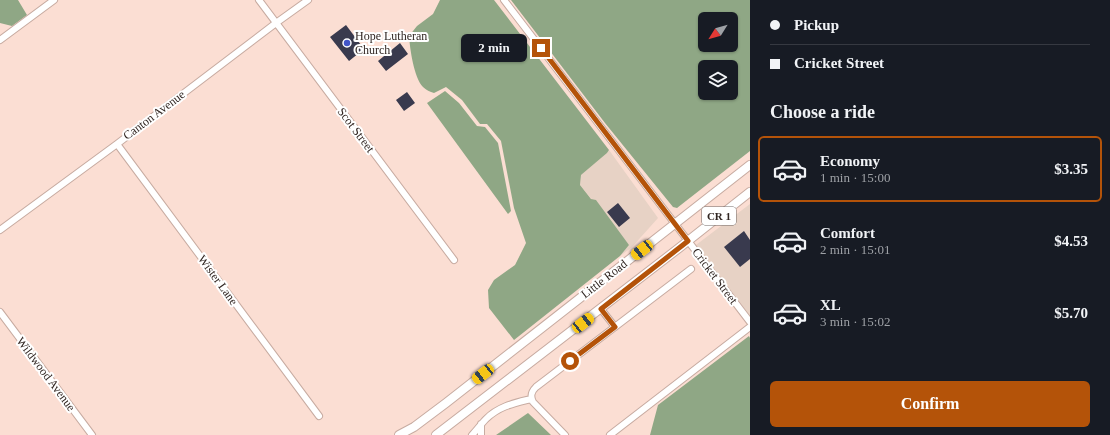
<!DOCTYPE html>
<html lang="en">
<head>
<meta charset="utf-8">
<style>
	:root { --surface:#171b24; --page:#20242c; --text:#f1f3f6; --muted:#9ea1a6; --line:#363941; --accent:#b45309 }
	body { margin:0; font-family:"Times New Roman",serif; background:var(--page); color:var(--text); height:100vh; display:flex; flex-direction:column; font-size:15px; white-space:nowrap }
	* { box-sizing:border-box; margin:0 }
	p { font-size:13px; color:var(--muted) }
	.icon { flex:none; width:22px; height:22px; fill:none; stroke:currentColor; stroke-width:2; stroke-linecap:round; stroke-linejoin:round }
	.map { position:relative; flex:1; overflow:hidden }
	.sheet { display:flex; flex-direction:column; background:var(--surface); width:360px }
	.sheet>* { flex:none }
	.hud { display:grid; align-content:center; height:88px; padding:0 20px; background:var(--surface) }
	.needle { width:26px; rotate:233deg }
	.buttons { position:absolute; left:698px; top:12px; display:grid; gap:8px }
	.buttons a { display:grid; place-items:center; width:40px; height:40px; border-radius:6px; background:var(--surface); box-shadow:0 1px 3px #0004; font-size:20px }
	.end { position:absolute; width:18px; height:18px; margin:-9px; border:5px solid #b45309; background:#fff; box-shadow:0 0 0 2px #fff }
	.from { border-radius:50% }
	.bubble { position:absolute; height:28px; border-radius:6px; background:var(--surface); box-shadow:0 1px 3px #0004; font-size:13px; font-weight:700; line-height:28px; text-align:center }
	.car { position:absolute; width:12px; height:24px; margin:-12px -6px; border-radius:5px; box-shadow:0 0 3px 1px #0007; background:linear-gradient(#f5c518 24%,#345 0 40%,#f5c518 0 76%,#345 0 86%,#f5c518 0) }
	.hud b { display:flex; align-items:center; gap:14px; height:38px; font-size:15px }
	.hud b+b { border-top:1px solid var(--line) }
	.hud i { width:10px; height:10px; background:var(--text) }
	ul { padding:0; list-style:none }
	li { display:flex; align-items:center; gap:12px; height:66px; margin:0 8px 6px; padding:0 12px; border:2px solid transparent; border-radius:6px }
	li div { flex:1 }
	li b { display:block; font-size:15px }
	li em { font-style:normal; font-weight:700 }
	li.current { border-color:var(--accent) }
	li>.icon { width:36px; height:36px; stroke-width:1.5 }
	h2 { padding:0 20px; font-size:18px; line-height:48px }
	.primary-button { display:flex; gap:8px; margin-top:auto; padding:8px 20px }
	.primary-button a { flex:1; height:46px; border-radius:6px; background:var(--accent); color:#fff; font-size:16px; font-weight:700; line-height:46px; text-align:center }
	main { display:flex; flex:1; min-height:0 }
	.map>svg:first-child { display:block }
</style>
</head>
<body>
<main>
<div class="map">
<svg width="750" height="435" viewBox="0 0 750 435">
	<rect width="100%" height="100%" fill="#fbded3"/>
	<path fill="#e7d2c5" d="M609 150 658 218 632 247 620 256 629 245 580 185 581 175 607 153Z
		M750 204V316L696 245Z"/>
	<path fill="#8fa785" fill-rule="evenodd" d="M0 0H18L27 15 12 26 0 23Z
		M440 0H494L609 150 607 153 581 175 580 185 591 199 596 200 629 245 620 256 514 340 489 308 488 290 494 280 515 265 526 243 514 208 501 141 487 124H480L462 100 446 87 434 93C430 92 426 90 423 87 414 78 410 49 409 36L417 26 433 14Z
		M511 0H750V151L677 208 673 207 605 123ZM705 19H731V45H705ZM705 67H731V93H705Z
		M445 91 459 103 477 126 485 127 498 143 511 211 508 214 427 103Z
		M749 336 750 338V435H650L658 405Z
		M528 413 551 435H496Z"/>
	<path fill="#393a4e" d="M346 25 364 49 349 61 330 37Z
		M400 43 408 54 386 71 378 61Z
		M407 92 415 103 404 111 396 100Z
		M618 203 630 218 619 227 607 212Z
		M744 231 750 240V259L740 267 724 247Z"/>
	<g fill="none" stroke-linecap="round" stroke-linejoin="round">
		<g stroke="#c7aba1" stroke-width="8">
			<path id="minor" d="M259 0 454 260
				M504 0 750 322
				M0 40 54 0
				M117 144 319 416
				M0 230 117 144 276 23 308 0
				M601 309 615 327
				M0 312 92 435
				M472 435C477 430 481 424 486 419 499 406 515 403 531 399
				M481 435V424
				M565 435 533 402C530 396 531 392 536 387L691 269
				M610 435 750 327"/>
		</g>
		<g stroke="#c7aba1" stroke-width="10">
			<path id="major" d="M399 435 414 427 446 403 750 165
				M436 435 679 248 750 192"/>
		</g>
		<use href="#minor" stroke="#fff" stroke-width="6"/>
		<use href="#major" stroke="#fff" stroke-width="8"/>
	</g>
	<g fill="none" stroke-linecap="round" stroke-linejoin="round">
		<path stroke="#b45309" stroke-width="5" d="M541 48 688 241 601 309 615 327 570 361"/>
	</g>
	<circle fill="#4255c9" stroke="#fff" stroke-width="1.5" cx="347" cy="43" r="4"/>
	<g text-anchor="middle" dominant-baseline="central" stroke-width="4" stroke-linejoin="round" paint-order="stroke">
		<rect fill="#fff" stroke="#6e6664" stroke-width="1" x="702" y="207" width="34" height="18" rx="3"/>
		<g font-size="11" font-weight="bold" fill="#302521">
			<text x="719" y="216">CR 1</text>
		</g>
		<g font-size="12" fill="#302521" stroke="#fff" text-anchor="start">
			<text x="355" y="36">Hope Lutheran<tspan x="355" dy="14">Church</tspan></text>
		</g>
		<g font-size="12" fill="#302521" stroke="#fff">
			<text transform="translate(154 115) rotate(-37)">Canton Avenue</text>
			<text transform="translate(356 130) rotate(53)">Scot Street</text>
			<text transform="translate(715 276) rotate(53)">Cricket Street</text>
			<text transform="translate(604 279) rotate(-38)">Little Road</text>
			<text transform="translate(218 280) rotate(54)">Wister Lane</text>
			<text transform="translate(46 374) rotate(53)">Wildwood Avenue</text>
		</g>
	</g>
</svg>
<div class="buttons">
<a><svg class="needle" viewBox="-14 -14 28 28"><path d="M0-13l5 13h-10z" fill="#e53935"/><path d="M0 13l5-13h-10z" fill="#9ea1a6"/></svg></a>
<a><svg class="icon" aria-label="layers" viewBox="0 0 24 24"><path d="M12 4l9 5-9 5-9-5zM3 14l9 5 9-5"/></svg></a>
</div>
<i class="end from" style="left:570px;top:361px"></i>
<i class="end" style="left:541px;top:48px"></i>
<div class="bubble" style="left:461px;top:34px;width:66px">2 min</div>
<i class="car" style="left:642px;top:250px;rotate:232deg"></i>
<i class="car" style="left:583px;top:323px;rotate:52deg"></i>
<i class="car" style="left:483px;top:374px;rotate:232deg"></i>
</div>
<section class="sheet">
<div class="hud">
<b><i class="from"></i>Pickup</b>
<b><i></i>Cricket Street</b>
</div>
<h2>Choose a ride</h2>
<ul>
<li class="current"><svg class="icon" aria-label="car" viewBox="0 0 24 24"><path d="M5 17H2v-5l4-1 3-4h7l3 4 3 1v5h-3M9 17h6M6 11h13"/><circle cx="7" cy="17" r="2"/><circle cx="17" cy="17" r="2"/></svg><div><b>Economy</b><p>1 min · 15:00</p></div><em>$3.35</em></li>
<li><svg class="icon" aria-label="car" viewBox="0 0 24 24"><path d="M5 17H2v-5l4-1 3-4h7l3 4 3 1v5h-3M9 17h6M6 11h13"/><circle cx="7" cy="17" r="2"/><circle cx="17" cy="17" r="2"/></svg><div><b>Comfort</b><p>2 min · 15:01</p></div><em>$4.53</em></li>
<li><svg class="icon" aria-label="car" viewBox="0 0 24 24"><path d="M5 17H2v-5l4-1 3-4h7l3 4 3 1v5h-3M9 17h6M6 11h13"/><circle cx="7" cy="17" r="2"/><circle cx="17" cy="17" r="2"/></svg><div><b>XL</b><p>3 min · 15:02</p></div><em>$5.70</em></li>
</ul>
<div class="primary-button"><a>Confirm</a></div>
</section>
</main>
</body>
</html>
